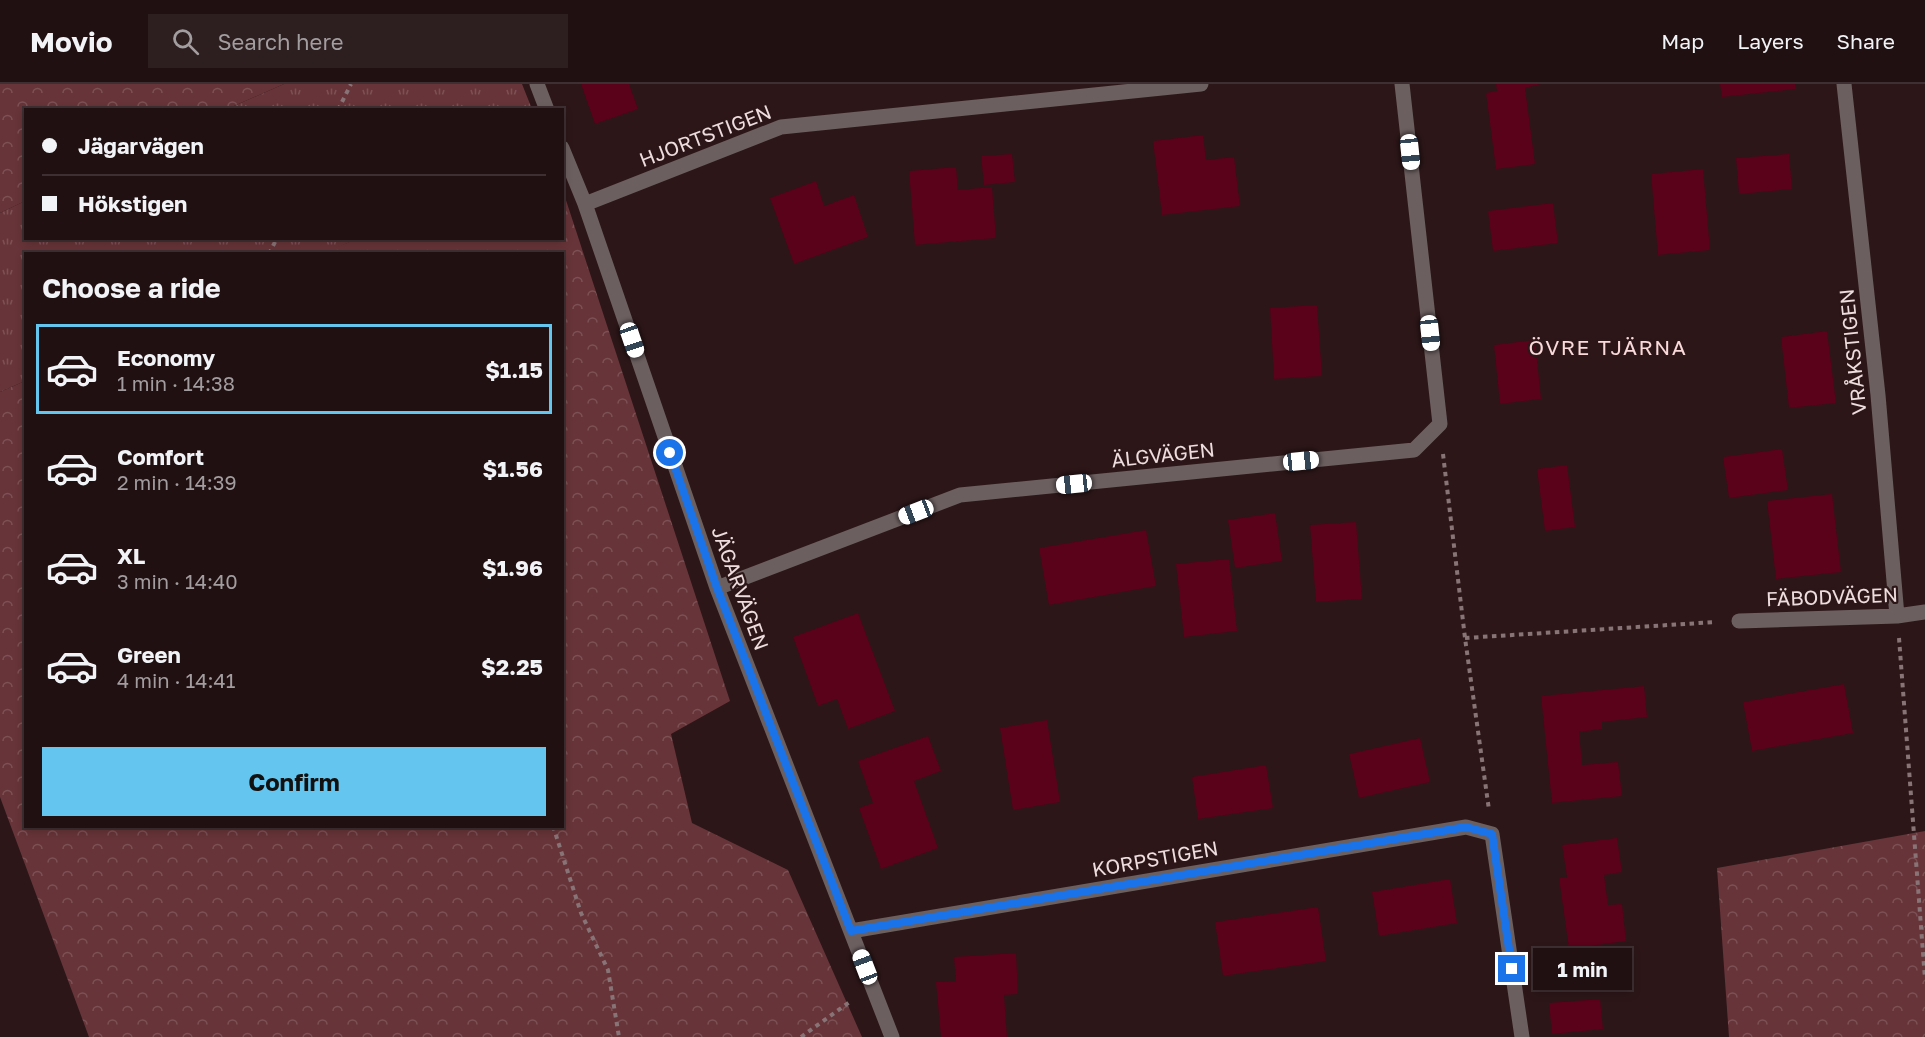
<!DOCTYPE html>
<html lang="en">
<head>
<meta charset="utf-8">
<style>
	:root { --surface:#211012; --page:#2d1e20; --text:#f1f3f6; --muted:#a29d9f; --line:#3e3032; --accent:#64c5ee }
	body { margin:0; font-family:"Golos Text",sans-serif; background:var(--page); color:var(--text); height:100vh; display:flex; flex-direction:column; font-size:22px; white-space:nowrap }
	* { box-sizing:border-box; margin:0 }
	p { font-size:20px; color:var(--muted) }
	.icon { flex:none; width:33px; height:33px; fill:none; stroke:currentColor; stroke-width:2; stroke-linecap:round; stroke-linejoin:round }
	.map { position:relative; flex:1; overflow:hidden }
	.sheet { position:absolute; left:24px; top:168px; width:540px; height:576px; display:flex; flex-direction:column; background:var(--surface); border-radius:0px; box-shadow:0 3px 9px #0003,0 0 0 2px var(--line) }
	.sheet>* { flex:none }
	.hud { position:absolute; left:24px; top:24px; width:540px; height:132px; border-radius:0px; box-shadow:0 3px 9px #0003,0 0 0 2px var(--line); display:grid; align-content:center; height:132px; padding:0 18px; background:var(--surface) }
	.end { position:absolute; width:27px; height:27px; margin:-14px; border:8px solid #1a73e8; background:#fff; box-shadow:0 0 0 3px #fff }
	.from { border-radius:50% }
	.bubble { position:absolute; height:42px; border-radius:0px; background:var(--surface); box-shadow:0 3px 9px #0003,0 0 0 2px var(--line); font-size:20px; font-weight:700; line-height:42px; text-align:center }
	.car { position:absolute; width:18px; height:36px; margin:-18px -9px; border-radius:8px; box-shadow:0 0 4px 2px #0007; background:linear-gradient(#fff 24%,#345 0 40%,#fff 0 76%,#345 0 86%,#fff 0) }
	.hud b { display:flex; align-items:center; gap:21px; height:57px; font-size:22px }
	.hud b+b { border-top:2px solid var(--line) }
	.hud i { width:15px; height:15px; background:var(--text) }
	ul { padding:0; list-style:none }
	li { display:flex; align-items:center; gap:18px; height:90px; margin:0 12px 9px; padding:0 6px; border:3px solid transparent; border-radius:0px }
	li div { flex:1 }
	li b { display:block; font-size:22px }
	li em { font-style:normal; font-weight:700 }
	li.current { border-color:var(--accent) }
	li>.icon { width:54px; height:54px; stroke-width:1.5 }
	h2 { padding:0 18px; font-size:27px; line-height:72px }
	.button { display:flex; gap:12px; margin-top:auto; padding:12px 18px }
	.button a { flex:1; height:69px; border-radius:0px; background:var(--accent); color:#111; font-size:24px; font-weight:700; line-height:69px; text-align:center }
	header { display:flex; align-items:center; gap:36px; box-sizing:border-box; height:84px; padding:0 30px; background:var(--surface); border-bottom:2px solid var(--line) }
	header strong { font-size:28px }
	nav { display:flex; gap:33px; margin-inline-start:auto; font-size:21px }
	.search { width:420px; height:54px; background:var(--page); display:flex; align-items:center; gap:15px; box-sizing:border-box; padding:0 21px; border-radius:0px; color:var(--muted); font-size:22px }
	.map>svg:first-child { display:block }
</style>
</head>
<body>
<header>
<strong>Movio</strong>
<div class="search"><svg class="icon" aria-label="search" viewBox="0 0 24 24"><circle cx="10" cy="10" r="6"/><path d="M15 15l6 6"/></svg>Search here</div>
<nav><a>Map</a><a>Layers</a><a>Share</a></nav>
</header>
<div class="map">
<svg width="1925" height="953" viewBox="0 0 1925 953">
	<defs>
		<pattern id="grass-tufts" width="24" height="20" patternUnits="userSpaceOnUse" patternTransform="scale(1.5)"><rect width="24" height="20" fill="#663439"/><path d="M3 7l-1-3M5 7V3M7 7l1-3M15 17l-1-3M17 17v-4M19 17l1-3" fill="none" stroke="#7c5155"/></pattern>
		<pattern id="forest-crowns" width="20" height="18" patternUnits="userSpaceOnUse" patternTransform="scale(1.5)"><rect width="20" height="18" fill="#663439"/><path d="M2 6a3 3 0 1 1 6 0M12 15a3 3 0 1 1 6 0" fill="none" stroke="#7c5155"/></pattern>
	</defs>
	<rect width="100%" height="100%" fill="#2c1618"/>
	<path fill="url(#grass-tufts)" d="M284 0H522L532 25H227Z
		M25 117 26 154 357 155 322 170H26L25 297 0 308V129Z"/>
	<path fill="url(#forest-crowns)" d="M0 0H284L227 25 26 26 25 117 0 129Z
		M563 107 730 617 671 650 692 739 788 786 862 953H89L0 713V308L25 297 26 742H562V170L322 169 357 155 562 154Z
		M1925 747V953H1729L1717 784Z"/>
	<path fill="#59021a" d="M581 0H629L638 25 595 40Z
		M1496 0H1541L1525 4 1535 80 1496 85 1486 9 1497 7Z
		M1720 0H1795L1796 5 1722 13Z
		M1203 51 1206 76 1234 73 1240 122 1162 131 1153 57Z
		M1012 70 1015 98 984 101 981 72Z
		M1789 70 1792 105 1739 110 1736 74Z
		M956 83 958 106 992 103 996 154 915 161 909 87Z
		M1703 85 1710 166 1658 171 1651 90Z
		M816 97 824 122 854 111 868 153 794 180 770 114Z
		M1553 119 1558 159 1493 167 1488 127Z
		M1317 221 1322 292 1274 295 1270 224Z
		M1827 247 1836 319 1789 324 1781 253Z
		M1535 256 1541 315 1500 320 1494 261Z
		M1782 365 1788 406 1729 414 1723 373Z
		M1567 381 1575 443 1545 447 1537 385Z
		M1832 410 1841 488 1776 495 1767 417Z
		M1275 429 1282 477 1235 484 1228 436Z
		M1356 438 1362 515 1316 518 1310 441Z
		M1146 446 1156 502 1049 521 1039 464Z
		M1229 475 1237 547 1184 553 1176 480Z
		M858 529 895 627 848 645 837 615 818 622 793 553Z
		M1844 600 1853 649 1752 667 1743 618Z
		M1644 602 1647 633 1602 638V645L1579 648 1582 681 1618 678 1622 712 1552 719 1541 612Z
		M1047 636 1060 718 1013 726 1000 644Z
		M928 652 941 687 914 697 938 764 881 785 859 724 873 719 858 677Z
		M1420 654 1430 698 1359 714 1349 670Z
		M1266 681 1273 724 1198 735 1192 693Z
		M1617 754 1622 788 1604 791 1608 821 1622 820 1626 857 1569 865 1559 794 1567 793 1562 761Z
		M1450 795 1457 839 1379 852 1372 808Z
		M1318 823 1326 877 1223 892 1215 838Z
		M1016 869 1018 910 1004 911 1007 953H941L936 898 956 897 954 873Z
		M1600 915 1603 945 1552 950 1549 919Z"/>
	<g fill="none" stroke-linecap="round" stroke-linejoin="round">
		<path stroke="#887476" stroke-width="4" stroke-dasharray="4.5 4.5" stroke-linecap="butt" d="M338 26 351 0
			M269 170 277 154
			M1443 370 1465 554 1489 726
			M1465 554 1716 538
			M1899 554 1925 895
			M553 742 581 829 608 886 619 953
			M801 953 851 917"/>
		<path stroke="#6c5f60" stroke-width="15" d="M537 0 547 26
			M1844 0 1878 311 1897 532
			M562 64 585 120 717 504 892 953
			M585 120 781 43 1201 0
			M717 504 960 411 1414 366 1440 340 1402 0
			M1739 537 1897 532 1925 528
			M851 847 1466 743 1492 750 1522 953"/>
	</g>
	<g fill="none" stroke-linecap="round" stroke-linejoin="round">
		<path stroke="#1a73e8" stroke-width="8" d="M670 369 717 504 851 847 1466 743 1492 750 1512 885"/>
	</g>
	<g text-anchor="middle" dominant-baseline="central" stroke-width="4.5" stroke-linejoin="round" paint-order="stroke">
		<g font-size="20" fill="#edddde" stroke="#2c1618">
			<text transform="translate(705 51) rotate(-21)">HJORTSTIGEN</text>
			<text transform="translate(1852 268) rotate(-96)">VRÅKSTIGEN</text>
			<text transform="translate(1163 370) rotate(-6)">ÄLGVÄGEN</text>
			<text transform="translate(741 504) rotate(70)">JÄGARVÄGEN</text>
			<text transform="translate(1832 512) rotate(-2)">FÄBODVÄGEN</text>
			<text transform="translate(1155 774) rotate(-10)">KORPSTIGEN</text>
		</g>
		<g font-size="21" letter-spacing="1.5" fill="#f9d9da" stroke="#2c1618">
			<text x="1608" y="263">ÖVRE TJÄRNA</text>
		</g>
	</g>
</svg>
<i class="end from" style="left:670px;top:369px"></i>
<i class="end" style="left:1512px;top:885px"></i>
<div class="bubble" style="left:1533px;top:864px;width:99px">1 min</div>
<i class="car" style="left:1410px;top:68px;rotate:174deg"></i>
<i class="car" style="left:1430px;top:249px;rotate:174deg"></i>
<i class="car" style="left:632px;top:256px;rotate:161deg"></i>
<i class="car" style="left:1301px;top:377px;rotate:84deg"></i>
<i class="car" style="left:1074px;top:400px;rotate:264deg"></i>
<i class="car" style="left:916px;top:428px;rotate:249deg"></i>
<i class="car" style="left:865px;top:883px;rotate:339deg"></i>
<div class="hud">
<b><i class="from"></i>Jägarvägen</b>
<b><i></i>Hökstigen</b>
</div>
<section class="sheet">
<h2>Choose a ride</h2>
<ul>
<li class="current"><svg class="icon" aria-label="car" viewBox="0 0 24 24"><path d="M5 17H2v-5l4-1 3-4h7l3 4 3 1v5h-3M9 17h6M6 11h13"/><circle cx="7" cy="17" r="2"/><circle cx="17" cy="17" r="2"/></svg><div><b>Economy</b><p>1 min · 14:38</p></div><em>$1.15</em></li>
<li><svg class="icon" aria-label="car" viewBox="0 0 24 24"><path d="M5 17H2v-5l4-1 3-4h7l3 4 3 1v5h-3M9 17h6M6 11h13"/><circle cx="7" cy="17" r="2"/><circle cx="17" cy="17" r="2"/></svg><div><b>Comfort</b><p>2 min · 14:39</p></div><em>$1.56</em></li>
<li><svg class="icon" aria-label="car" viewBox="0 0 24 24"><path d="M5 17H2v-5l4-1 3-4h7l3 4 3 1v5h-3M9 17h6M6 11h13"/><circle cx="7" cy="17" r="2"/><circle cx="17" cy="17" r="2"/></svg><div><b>XL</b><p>3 min · 14:40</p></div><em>$1.96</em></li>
<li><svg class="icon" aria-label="car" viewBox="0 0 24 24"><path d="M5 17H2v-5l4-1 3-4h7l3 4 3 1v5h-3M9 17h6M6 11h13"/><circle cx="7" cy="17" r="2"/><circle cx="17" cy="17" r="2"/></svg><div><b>Green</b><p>4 min · 14:41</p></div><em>$2.25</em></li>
</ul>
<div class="button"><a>Confirm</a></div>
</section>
</div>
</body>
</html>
